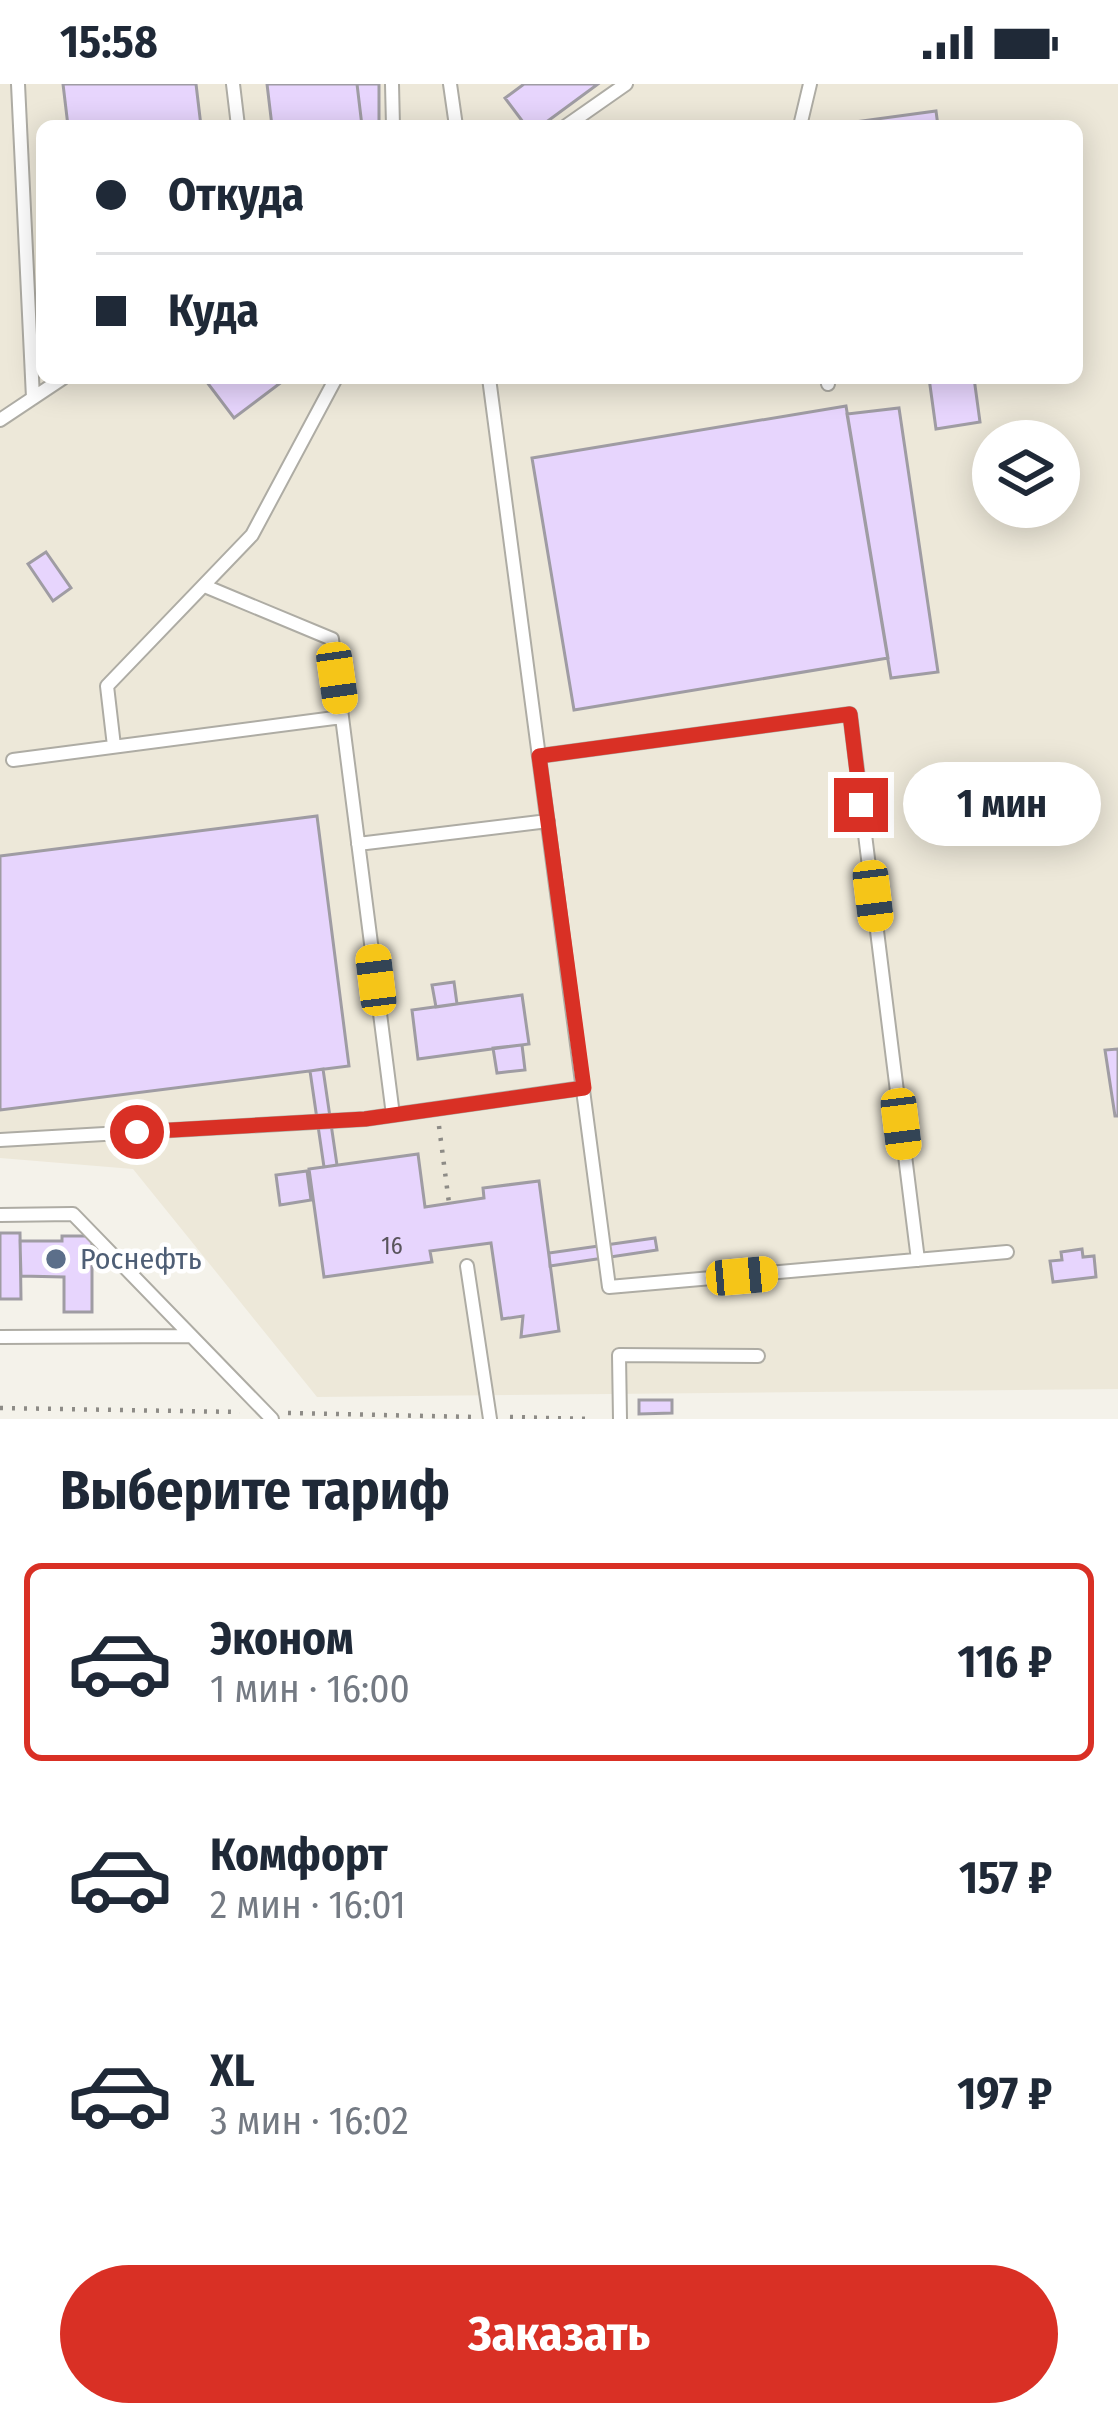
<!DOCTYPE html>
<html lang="ru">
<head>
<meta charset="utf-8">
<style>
	:root { --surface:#fff; --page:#f2f2f3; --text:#1f2937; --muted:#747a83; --line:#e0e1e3; --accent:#d93025 }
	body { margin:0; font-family:"Fira Sans Condensed",sans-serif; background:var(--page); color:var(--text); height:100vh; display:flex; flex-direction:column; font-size:45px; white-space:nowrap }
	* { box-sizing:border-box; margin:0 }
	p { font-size:39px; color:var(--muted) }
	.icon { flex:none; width:66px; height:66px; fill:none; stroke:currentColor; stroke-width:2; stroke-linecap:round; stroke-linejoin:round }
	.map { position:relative; height:1335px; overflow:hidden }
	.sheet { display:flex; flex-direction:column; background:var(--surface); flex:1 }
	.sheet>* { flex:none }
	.hud { position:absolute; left:36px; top:36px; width:1047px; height:264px; border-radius:18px; box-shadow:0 6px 30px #0003; display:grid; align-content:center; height:264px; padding:0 60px; background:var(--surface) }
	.controls { position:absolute; left:972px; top:336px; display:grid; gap:24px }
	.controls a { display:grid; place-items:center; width:108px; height:108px; border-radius:50%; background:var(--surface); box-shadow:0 6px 30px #0003; font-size:60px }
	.end { position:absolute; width:54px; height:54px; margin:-27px; border:15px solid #d93025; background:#fff; box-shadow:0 0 0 6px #fff }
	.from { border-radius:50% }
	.bubble { position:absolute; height:84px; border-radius:42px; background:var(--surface); box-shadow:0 6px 30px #0003; font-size:39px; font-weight:700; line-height:84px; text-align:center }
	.car { position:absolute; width:36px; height:72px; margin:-36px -18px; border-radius:15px; box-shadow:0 0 9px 3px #0007; background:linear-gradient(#f5c518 24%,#345 0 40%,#f5c518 0 76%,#345 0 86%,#f5c518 0) }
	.hud b { display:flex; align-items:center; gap:42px; height:114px; font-size:45px }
	.hud b+b { border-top:3px solid var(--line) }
	.hud i { width:30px; height:30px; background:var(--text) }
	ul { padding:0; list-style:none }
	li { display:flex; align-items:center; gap:36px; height:198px; margin:0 24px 18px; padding:0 36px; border:6px solid transparent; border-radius:18px }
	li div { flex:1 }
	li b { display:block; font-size:45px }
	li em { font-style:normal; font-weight:700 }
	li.selected { border-color:var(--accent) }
	li>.icon { width:108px; height:108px; stroke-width:1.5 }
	h2 { padding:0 60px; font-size:54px; line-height:144px }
	.primary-button { display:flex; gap:24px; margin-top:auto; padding:24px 60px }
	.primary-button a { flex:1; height:138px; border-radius:72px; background:var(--accent); color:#fff; font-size:48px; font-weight:700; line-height:138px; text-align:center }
	.status { display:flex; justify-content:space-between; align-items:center; height:84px; padding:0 60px; background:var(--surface); direction:ltr }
	.status svg { height:33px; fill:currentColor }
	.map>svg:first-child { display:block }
</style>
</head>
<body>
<div class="status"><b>15:58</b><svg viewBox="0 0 49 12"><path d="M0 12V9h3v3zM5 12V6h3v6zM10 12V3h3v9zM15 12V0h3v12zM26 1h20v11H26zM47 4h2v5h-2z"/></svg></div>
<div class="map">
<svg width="1118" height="1335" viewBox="0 0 1118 1335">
	<rect width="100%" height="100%" fill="#f4f2ea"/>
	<path fill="#ede8d9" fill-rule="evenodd" d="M0 0H1118V1305L317 1313 133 1085 0 1074ZM42 42H1077V294H42ZM993 357H1059V423H993Z"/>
	<path fill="#e7d5fd" stroke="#9f9ca3" stroke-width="3" d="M63 0H196L201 42H68Z
		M267 0H357L362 42H272Z
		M357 0H379V42H362Z
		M524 0H598L541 42H526L505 14Z
		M936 27 938 42H847V39Z
		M211 294H287L234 334 206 297Z
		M929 294H974L980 338 936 345Z
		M846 322 888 574 574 626 532 374Z
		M899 324 938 588 891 594 847 330Z
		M46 468 71 504 53 517 28 480Z
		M317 732 349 982 0 1026V772Z
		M454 898 457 920 436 923 432 901Z
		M522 911 529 960 418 975 412 926Z
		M522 961 525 986 497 989 493 964Z
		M1118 965V1032H1115L1105 966Z
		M323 985 337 1081 324 1083 310 987Z
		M418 1070 425 1123 484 1114 483 1104 539 1097 559 1247 521 1253 523 1232 502 1235 491 1159 430 1167 432 1178 324 1193 309 1085Z
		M307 1087 311 1116 280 1121 276 1091Z
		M0 1149H20L21 1215H0Z
		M62 1152H92V1228H64V1193L21 1192 20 1157H62Z
		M655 1154 657 1166 550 1182 549 1169Z
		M1082 1165 1083 1173 1094 1172 1096 1193 1053 1198 1050 1177 1062 1176 1061 1168Z
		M639 1316H672V1329L639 1330Z"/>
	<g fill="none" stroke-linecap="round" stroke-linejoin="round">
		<g stroke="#aeaca4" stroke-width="16">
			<path id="lane" d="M18 0 33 314
				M233 0 238 42
				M392 0 393 42
				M450 0 456 42
				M566 42 626 0
				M800 42 810 0
				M489 294 609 1203 1007 1168
				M827 294 828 300
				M0 336 63 294
				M207 503 332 555 393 1031
				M114 662 107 602 252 451 336 294
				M539 672 850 630 918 1176
				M13 676 342 633
				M358 760 548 737
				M0 1056 365 1035 583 1004
				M0 1131 73 1130 272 1335
				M467 1182 490 1335
				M0 1253 190 1252
				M620 1335 619 1271 758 1272"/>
		</g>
		<path stroke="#8d8b86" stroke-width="4.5" stroke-dasharray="3 9" stroke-linecap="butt" d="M439 1042 449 1119
			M0 1324 240 1328
			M288 1329 474 1333
			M510 1333 591 1335"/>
		<use href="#lane" stroke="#fff" stroke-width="12"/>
	</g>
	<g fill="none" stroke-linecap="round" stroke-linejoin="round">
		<path stroke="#d93025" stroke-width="15" d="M137 1048 365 1035 584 1004 539 672 850 630 861 721"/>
	</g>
	<circle fill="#5c6f8a" stroke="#fff" stroke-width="4.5" cx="56" cy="1175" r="12"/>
	<g text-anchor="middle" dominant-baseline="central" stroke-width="9" stroke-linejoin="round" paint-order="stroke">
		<g font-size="24" fill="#59545c">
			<text x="392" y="1162">16</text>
		</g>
		<g font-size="30" fill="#4e5e75" stroke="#fff" text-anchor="start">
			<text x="80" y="1175">Роснефть</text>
		</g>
	</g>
</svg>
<div class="controls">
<a><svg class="icon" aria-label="layers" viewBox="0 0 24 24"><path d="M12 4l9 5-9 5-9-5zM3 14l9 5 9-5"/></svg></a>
</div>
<i class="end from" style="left:137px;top:1048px"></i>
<i class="end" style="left:861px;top:721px"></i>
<div class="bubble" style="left:903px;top:678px;width:198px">1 мин</div>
<i class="car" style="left:337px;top:594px;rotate:172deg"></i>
<i class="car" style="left:873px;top:812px;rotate:173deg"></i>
<i class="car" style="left:376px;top:896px;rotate:353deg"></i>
<i class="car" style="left:901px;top:1040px;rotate:173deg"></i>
<i class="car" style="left:742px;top:1192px;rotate:85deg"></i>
<div class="hud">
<b><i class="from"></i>Откуда</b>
<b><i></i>Куда</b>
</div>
</div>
<section class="sheet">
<h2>Выберите тариф</h2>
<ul>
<li class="selected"><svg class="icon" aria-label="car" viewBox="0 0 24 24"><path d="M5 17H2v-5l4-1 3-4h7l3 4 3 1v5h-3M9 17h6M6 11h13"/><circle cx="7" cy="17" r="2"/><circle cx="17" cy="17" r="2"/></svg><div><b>Эконом</b><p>1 мин · 16:00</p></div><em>116 ₽</em></li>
<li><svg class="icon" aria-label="car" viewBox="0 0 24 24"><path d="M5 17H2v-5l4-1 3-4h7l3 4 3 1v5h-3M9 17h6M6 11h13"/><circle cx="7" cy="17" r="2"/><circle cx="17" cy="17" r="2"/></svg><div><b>Комфорт</b><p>2 мин · 16:01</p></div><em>157 ₽</em></li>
<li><svg class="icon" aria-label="car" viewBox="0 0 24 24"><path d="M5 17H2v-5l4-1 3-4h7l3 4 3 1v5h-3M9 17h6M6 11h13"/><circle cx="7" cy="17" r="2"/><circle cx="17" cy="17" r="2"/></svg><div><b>XL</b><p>3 мин · 16:02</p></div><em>197 ₽</em></li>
</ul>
<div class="primary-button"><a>Заказать</a></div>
</section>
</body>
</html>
